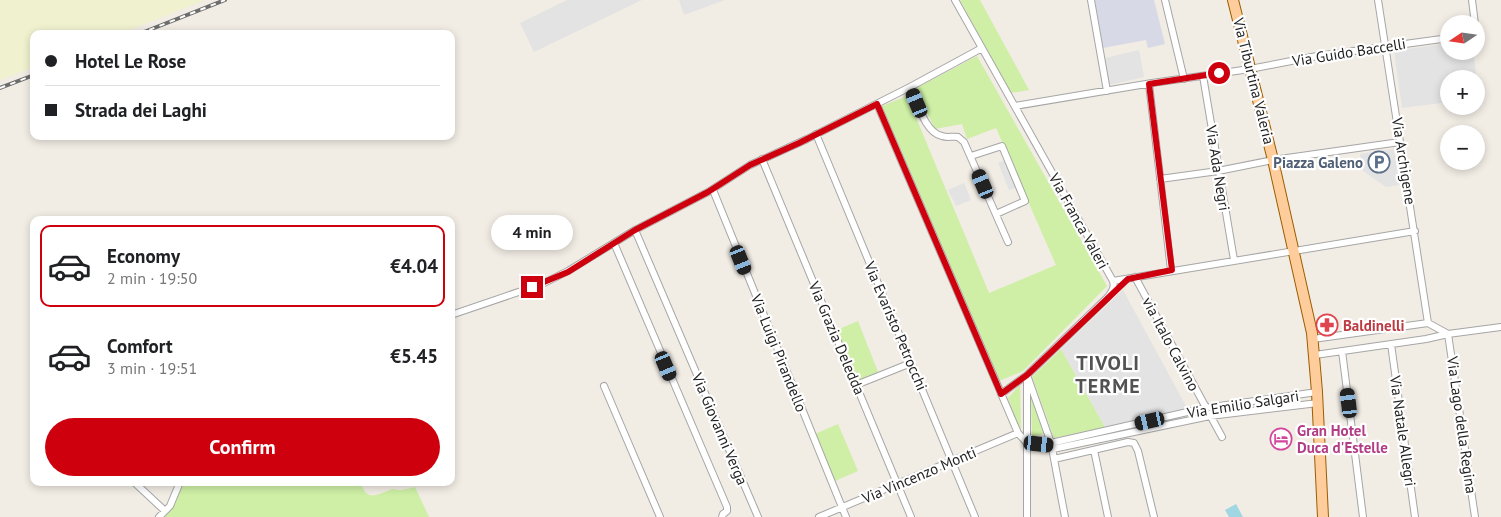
<!DOCTYPE html>
<html lang="en">
<head>
<meta charset="utf-8">
<style>
	:root { --surface:#fff; --page:#f2f2f2; --text:#202124; --muted:#757577; --line:#e0e0e0; --accent:#ce000d }
	body { margin:0; font-family:"PT Sans",sans-serif; background:var(--page); color:var(--text); height:100vh; display:flex; flex-direction:column; font-size:19px; white-space:nowrap }
	* { box-sizing:border-box; margin:0 }
	p { font-size:16px; color:var(--muted) }
	.icon { flex:none; width:28px; height:28px; fill:none; stroke:currentColor; stroke-width:2; stroke-linecap:round; stroke-linejoin:round }
	.map { position:relative; flex:1; overflow:hidden }
	.panel { position:absolute; left:30px; top:216px; width:425px; height:270px; display:flex; flex-direction:column; background:var(--surface); border-radius:10px; box-shadow:0 2px 8px #0003 }
	.panel>* { flex:none }
	.banner { position:absolute; left:30px; top:30px; width:425px; height:110px; border-radius:10px; box-shadow:0 2px 8px #0003; display:grid; align-content:center; height:110px; padding:0 15px; background:var(--surface) }
	.needle { width:32px; rotate:257deg }
	.tools { position:absolute; left:1440px; top:15px; display:grid; gap:10px }
	.tools a { display:grid; place-items:center; width:45px; height:45px; border-radius:50%; background:var(--surface); box-shadow:0 2px 8px #0003; font-size:25px }
	.end { position:absolute; width:22px; height:22px; margin:-11px; border:6px solid #ce000d; background:#fff; box-shadow:0 0 0 2px #fff }
	.from { border-radius:50% }
	.bubble { position:absolute; height:35px; border-radius:18px; background:var(--surface); box-shadow:0 2px 8px #0003; font-size:16px; font-weight:800; line-height:35px; text-align:center }
	.car { position:absolute; width:15px; height:30px; margin:-15px -8px; border-radius:6px; box-shadow:0 0 4px 1px #0007; background:linear-gradient(#222 24%,#8ab4d8 0 40%,#222 0 76%,#8ab4d8 0 86%,#222 0) }
	.banner b { display:flex; align-items:center; gap:18px; height:48px; font-size:19px }
	.banner b+b { border-top:1px solid var(--line) }
	.banner i { width:12px; height:12px; background:var(--text) }
	ul { padding:9px 0 0; list-style:none }
	li { display:flex; align-items:center; gap:15px; height:82px; margin:0 10px 8px; padding:0 5px; border:2px solid transparent; border-radius:10px }
	li div { flex:1 }
	li b { display:block; font-size:19px }
	li em { font-style:normal; font-weight:800 }
	li.active { border-color:var(--accent) }
	li>.icon { width:45px; height:45px; stroke-width:1.5 }
	.button { display:flex; gap:10px; margin-top:auto; padding:10px 15px }
	.button a { flex:1; height:58px; border-radius:30px; background:var(--accent); color:#fff; font-size:20px; font-weight:800; line-height:58px; text-align:center }
	.map>svg:first-child { display:block }
</style>
</head>
<body>
<div class="map">
<svg width="1501" height="517" viewBox="0 0 1501 517">
	<rect width="100%" height="100%" fill="#f1ece4"/>
	<path fill="#f0f1ce" d="M0 0H205L120 34H34V67L0 80Z"/>
	<path fill="#ceefa5" d="M960 0H980L1029 90 1011 93Z
		M977 56 1107 286 1023 371 999 381 882 106 907 96 989 293 1056 265 996 128 967 139 962 124 935 129 915 89Z
		M858 321 878 372 858 381 837 330Z
		M1061 349 1105 427 1054 438 1032 377Z
		M1020 385 1021 432 1008 398Z
		M1031 396 1044 434 1032 437Z
		M838 424 858 471 835 481 815 434Z
		M183 482 361 483C367 502 376 495 390 490 394 488 394 490 398 490 404 490 410 488 415 487L429 517H163L172 507Z"/>
	<path fill="#e3e3e3" d="M567 0H642L534 52 520 23Z
		M679 0H725L684 15Z
		M1449 43V51H1473L1476 73 1475 79H1449V102L1402 108 1394 51Z
		M1139 50 1144 77 1109 85 1105 58Z
		M1394 149 1399 185 1386 187 1363 171 1360 154Z
		M1007 159 1019 187 1009 190 998 163Z
		M964 183 971 200 956 206 948 190Z
		M1123 290 1187 408 1105 427 1061 349Z"/>
	<path fill="#d8d9e6" d="M1095 0H1154L1165 44 1148 48 1146 40 1103 48Z"/>
	<path fill="#a0d7e2" d="M1236 504 1243 517H1229L1225 510Z"/>
	<g fill="none" stroke-linecap="round" stroke-linejoin="round">
		<g stroke="#a6a6a6" stroke-width="8">
			<path id="minor" d="M955 0 1113 281C1115 288 1112 291 1108 297L1027 375 1001 394
				M1091 0 1107 91
				M1165 0 1184 79
				M1378 0 1428 323
				M1472 0 1475 24
				M1476 29V34
				M1203 76 1234 260
				M1149 84 1171 270
				M910 87C917 101 925 133 942 136 947 138 953 136 958 137L964 142 1008 242
				M877 104 1018 433 1027 443 1052 445
				M1015 106 1152 83 1250 69 1317 56 1449 38
				M816 134 975 517
				M971 156 1002 146 1025 201 996 214
				M762 159 911 517
				M1160 179 1218 171 1273 160 1400 142
				M713 190 846 517
				M635 230 758 517
				M614 243 727 507V511L723 514 722 517
				M1135 277 1222 437
				M1113 281 1415 231
				M451 315 542 284 568 271 635 230 708 192 750 165 807 139 910 87 982 48
				M1448 334 1475 517
				M1313 339 1428 323 1448 334
				M1391 344 1415 517
				M1342 351 1363 517
				M1315 355 1426 339 1448 334 1501 327
				M1027 375 1051 443 1065 517
				M1027 381V517
				M856 385 911 363
				M604 386 660 517
				M1051 443 1205 408 1317 392
				M1053 449 1210 416 1318 403
				M1094 450 1108 517
				M1054 459 1128 442 1134 443 1138 451 1154 517
				M134 482 165 511
				M159 517 170 506 180 482
				M819 517 1018 433"/>
		</g>
		<g stroke="#9a5d00" stroke-width="12">
			<path id="primary" d="M1233 0 1273 160 1312 333 1317 392 1323 517"/>
		</g>
		<use href="#minor" stroke="#fff" stroke-width="6"/>
		<use href="#primary" stroke="#ffcd9b" stroke-width="10"/>
		<g stroke="#6d6d6d" stroke-width="4">
			<path id="rail" d="M139 34 225 0
				M0 88 34 75"/>
		</g>
		<use href="#rail" stroke="#fff" stroke-width="2" stroke-dasharray="5.5" stroke-linecap="butt"/>
	</g>
	<g fill="none" stroke-linecap="round" stroke-linejoin="round">
		<path stroke="#ce000d" stroke-width="6" d="M532 287 568 272 635 230 708 192 750 165 799 143 877 104 1001 394 1027 375 1128 279 1172 270 1149 84 1219 73"/>
	</g>
	<defs>
		<g id="parking-ring" transform="scale(1.125)"><circle r="9.5" fill="#fff" stroke="#5c6f8a" stroke-width="1.5"/><path d="M-3.5-5.5H1a3.5 3.5 0 0 1 0 7H-1V5.5H-3.5ZM-1-3.4V-.6H.8a1.4 1.4 0 0 0 0-2.8Z" fill="#5c6f8a"/></g>
		<g id="pharmacy-ring" transform="scale(1.125)"><circle r="9.5" fill="#fff" stroke="#e0444e" stroke-width="1.5"/><path d="M-2-6h4v4h4v4h-4v4h-4v-4h-4v-4h4Z" fill="#e0444e"/></g>
		<g id="hotel-ring" transform="scale(1.125)"><circle r="9.5" fill="#fff" stroke="#d1479c" stroke-width="1.5"/><path d="M-6-4.5h1.5V1H6V5H4.5V3h-9V5H-6ZM-4 0a1.8 1.8 0 1 1 3.6 0ZM.5 0V-2.5h3Q6-2.5 6 0Z" fill="#d1479c"/></g>
	</defs>
	<g fill-rule="evenodd">
		<use href="#parking-ring" x="1379" y="162"/>
		<use href="#pharmacy-ring" x="1327" y="325"/>
		<use href="#hotel-ring" x="1281" y="439"/>
	</g>
	<g text-anchor="middle" dominant-baseline="central" stroke-width="4.5" stroke-linejoin="round" paint-order="stroke">
		<g font-size="15" fill="#1f1f1f" stroke="#fff">
			<text transform="translate(1349 52) rotate(-9)">Via Guido Baccelli</text>
			<text transform="translate(1254 81) rotate(76)">Via Tiburtina Valeria</text>
			<text transform="translate(1404 161) rotate(81)">Via Archigene</text>
			<text transform="translate(1218 168) rotate(81)">Via Ada Negri</text>
			<text transform="translate(1079 221) rotate(61)">Via Franca Valeri</text>
			<text transform="translate(896 326) rotate(67)">Via Evaristo Petrocchi</text>
			<text transform="translate(837 338) rotate(67)">Via Grazia Deledda</text>
			<text transform="translate(1171 344) rotate(62)">via Italo Calvino</text>
			<text transform="translate(779 353) rotate(68)">Via Luigi Pirandello</text>
			<text transform="translate(1243 404) rotate(-9)">Via Emilio Salgari</text>
			<text transform="translate(1462 425) rotate(82)">Via Lago della Regina</text>
			<text transform="translate(720 429) rotate(67)">Via Giovanni Verga</text>
			<text transform="translate(1403 431) rotate(82)">Via Natale Allegri</text>
			<text transform="translate(919 475) rotate(-23)">Via Vincenzo Monti</text>
		</g>
		<g font-size="15" font-weight="bold" fill="#4e5e75" stroke="#fff" text-anchor="end">
			<text x="1363" y="162">Piazza Galeno</text>
		</g>
		<g font-size="15" font-weight="bold" fill="#be3a42" stroke="#fff" text-anchor="start">
			<text x="1343" y="325">Baldinelli</text>
		</g>
		<g font-size="15" font-weight="bold" fill="#b23c85" stroke="#fff" text-anchor="start">
			<text x="1297" y="430">Gran Hotel<tspan x="1297" dy="17">Duca d'Estelle</tspan></text>
		</g>
		<g font-size="20" font-weight="bold" letter-spacing="1" fill="#525252" stroke="#fff">
			<text x="1108" y="363">TIVOLI<tspan x="1108" dy="23">TERME</tspan></text>
		</g>
	</g>
</svg>
<div class="tools">
<a><svg class="needle" viewBox="-14 -14 28 28"><path d="M0-13l5 13h-10z" fill="#e53935"/><path d="M0 13l5-13h-10z" fill="#757577"/></svg></a>
<a>+</a>
<a>−</a>
</div>
<i class="end from" style="left:1219px;top:73px"></i>
<i class="end" style="left:532px;top:287px"></i>
<div class="bubble" style="left:491px;top:215px;width:82px">4 min</div>
<i class="car" style="left:917px;top:103px;rotate:337deg"></i>
<i class="car" style="left:983px;top:184px;rotate:337deg"></i>
<i class="car" style="left:741px;top:260px;rotate:158deg"></i>
<i class="car" style="left:666px;top:366px;rotate:157deg"></i>
<i class="car" style="left:1349px;top:403px;rotate:353deg"></i>
<i class="car" style="left:1150px;top:421px;rotate:257deg"></i>
<i class="car" style="left:1039px;top:444px;rotate:96deg"></i>
<div class="banner">
<b><i class="from"></i>Hotel Le Rose</b>
<b><i></i>Strada dei Laghi</b>
</div>
<section class="panel">
<ul>
<li class="active"><svg class="icon" aria-label="car" viewBox="0 0 24 24"><path d="M5 17H2v-5l4-1 3-4h7l3 4 3 1v5h-3M9 17h6M6 11h13"/><circle cx="7" cy="17" r="2"/><circle cx="17" cy="17" r="2"/></svg><div><b>Economy</b><p>2 min · 19:50</p></div><em>€4.04</em></li>
<li><svg class="icon" aria-label="car" viewBox="0 0 24 24"><path d="M5 17H2v-5l4-1 3-4h7l3 4 3 1v5h-3M9 17h6M6 11h13"/><circle cx="7" cy="17" r="2"/><circle cx="17" cy="17" r="2"/></svg><div><b>Comfort</b><p>3 min · 19:51</p></div><em>€5.45</em></li>
</ul>
<div class="button"><a>Confirm</a></div>
</section>
</div>
</body>
</html>
